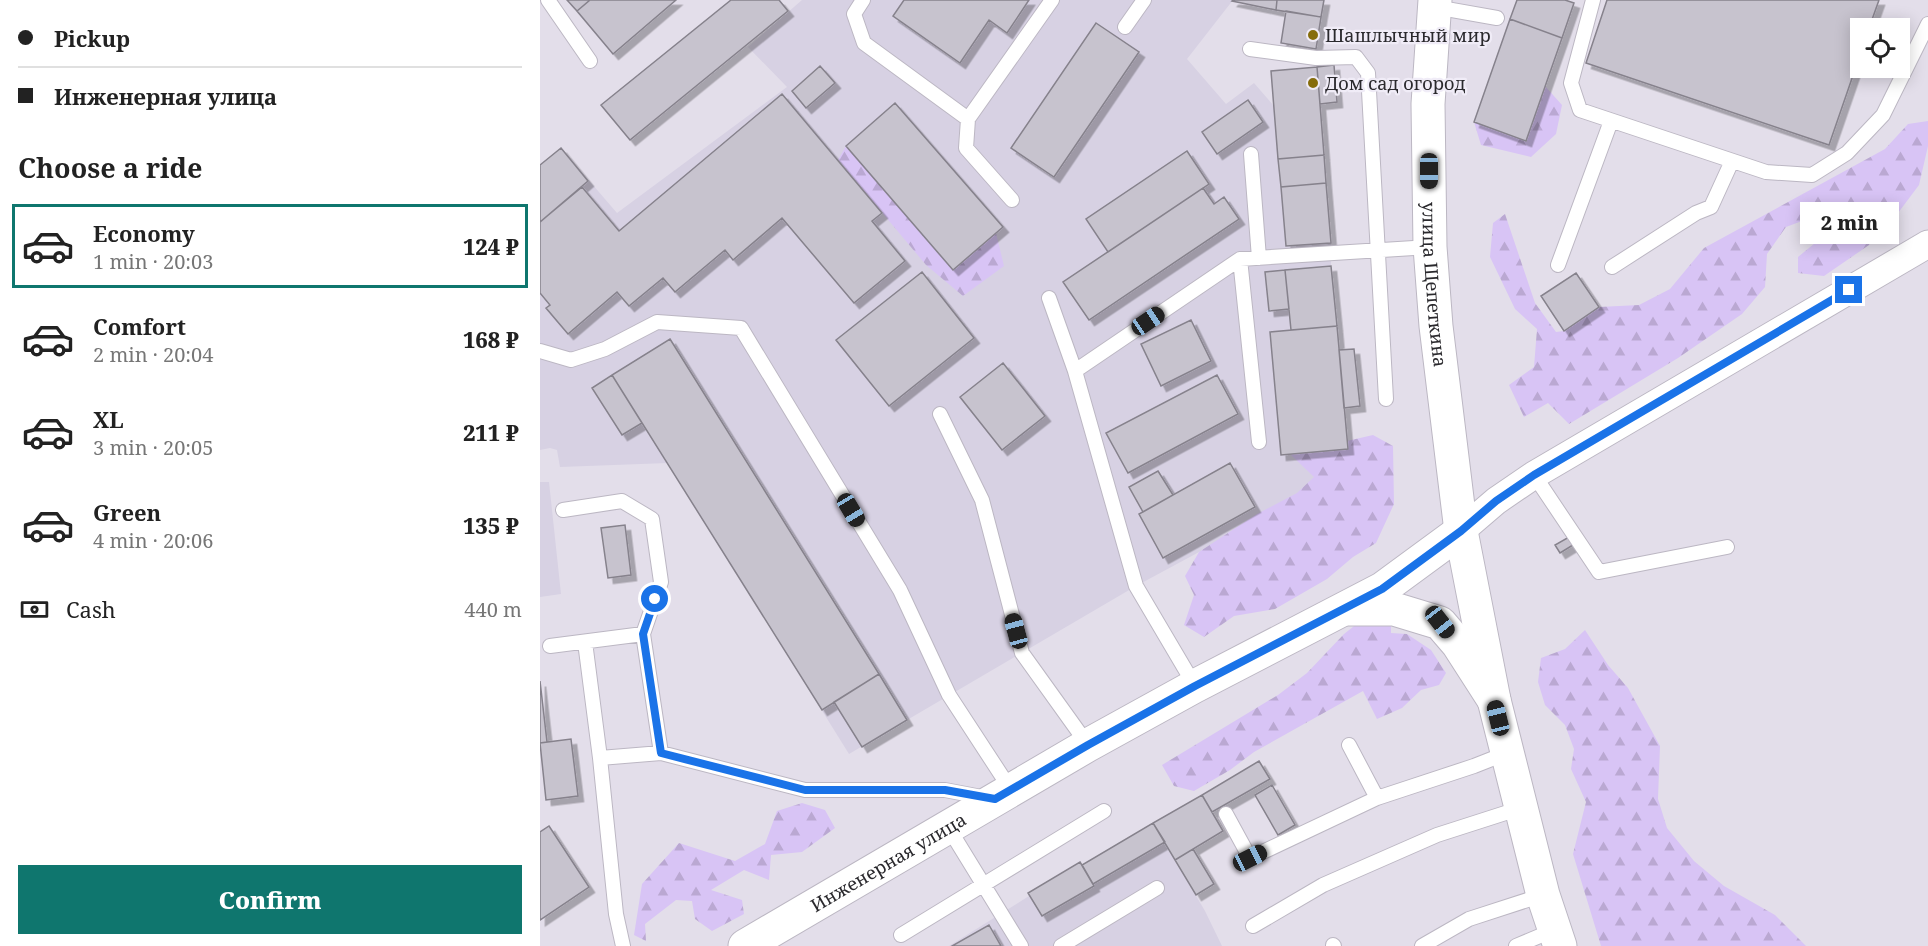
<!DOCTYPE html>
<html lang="en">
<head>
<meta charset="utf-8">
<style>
	:root { --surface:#fff; --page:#f6f6f6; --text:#222; --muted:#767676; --line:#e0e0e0; --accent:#0f766e }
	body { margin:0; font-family:"Noto Serif",serif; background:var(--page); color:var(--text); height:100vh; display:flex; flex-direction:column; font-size:22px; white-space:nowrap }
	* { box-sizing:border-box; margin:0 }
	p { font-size:20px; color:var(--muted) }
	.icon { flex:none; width:33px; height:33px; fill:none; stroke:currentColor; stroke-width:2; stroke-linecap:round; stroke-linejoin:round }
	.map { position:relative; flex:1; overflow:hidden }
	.drawer { display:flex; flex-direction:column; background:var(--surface); width:540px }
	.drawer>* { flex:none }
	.top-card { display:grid; align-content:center; height:132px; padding:0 18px; background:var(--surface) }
	.fabs { position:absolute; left:1310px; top:18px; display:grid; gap:12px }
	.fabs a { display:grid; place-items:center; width:60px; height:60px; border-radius:0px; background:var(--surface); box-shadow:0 3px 15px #0003; font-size:30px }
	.end { position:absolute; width:27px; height:27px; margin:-14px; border:8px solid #1a73e8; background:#fff; box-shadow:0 0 0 3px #fff }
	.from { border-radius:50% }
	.bubble { position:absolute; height:42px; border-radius:0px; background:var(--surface); box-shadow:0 3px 15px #0003; font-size:20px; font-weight:800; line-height:42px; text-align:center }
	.car { position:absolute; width:18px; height:36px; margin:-18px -9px; border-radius:8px; box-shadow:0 0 4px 2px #0007; background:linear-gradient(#222 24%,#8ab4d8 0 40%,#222 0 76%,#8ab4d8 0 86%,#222 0) }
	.top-card b { display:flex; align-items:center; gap:21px; height:57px; font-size:22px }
	.top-card b+b { border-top:2px solid var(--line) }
	.top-card i { width:15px; height:15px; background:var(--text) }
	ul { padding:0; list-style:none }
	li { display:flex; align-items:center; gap:18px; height:84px; margin:0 12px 9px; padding:0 6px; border:3px solid transparent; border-radius:0px }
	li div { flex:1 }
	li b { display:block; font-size:22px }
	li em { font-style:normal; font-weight:800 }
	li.selected { border-color:var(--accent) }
	li>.icon { width:54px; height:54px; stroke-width:1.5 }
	h2 { padding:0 18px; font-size:27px; line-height:72px }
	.pay { display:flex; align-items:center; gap:15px; height:66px; padding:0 18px; font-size:22px }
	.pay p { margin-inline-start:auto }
	.primary-button { display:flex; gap:12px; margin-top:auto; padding:12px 18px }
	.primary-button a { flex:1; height:69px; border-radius:0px; background:var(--accent); color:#fff; font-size:24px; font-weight:800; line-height:69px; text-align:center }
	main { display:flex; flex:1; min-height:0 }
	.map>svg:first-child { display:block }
</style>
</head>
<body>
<main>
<section class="drawer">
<div class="top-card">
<b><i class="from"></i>Pickup</b>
<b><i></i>Инженерная улица</b>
</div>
<h2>Choose a ride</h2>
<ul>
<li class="selected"><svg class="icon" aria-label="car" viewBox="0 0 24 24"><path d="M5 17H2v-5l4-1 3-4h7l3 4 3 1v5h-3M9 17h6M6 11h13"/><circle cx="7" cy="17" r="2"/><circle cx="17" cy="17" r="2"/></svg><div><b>Economy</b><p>1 min · 20:03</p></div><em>124 ₽</em></li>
<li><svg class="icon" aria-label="car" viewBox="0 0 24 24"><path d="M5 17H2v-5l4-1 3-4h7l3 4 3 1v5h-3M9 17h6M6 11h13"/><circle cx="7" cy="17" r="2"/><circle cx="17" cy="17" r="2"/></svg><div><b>Comfort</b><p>2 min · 20:04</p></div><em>168 ₽</em></li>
<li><svg class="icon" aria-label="car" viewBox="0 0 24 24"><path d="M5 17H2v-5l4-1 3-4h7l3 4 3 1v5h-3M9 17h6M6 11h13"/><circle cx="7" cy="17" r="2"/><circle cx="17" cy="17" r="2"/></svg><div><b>XL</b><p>3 min · 20:05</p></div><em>211 ₽</em></li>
<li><svg class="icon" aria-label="car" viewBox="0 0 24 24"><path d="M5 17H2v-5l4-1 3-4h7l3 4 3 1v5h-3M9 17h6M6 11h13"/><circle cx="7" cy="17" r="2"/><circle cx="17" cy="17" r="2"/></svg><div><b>Green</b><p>4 min · 20:06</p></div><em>135 ₽</em></li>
</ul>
<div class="pay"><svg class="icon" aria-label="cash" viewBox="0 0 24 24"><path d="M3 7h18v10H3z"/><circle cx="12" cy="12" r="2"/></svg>Cash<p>440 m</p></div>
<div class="primary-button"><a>Confirm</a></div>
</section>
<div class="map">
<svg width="1388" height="946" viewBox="0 0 1388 946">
	<defs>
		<pattern id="forest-firs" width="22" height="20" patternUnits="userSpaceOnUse" patternTransform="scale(1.5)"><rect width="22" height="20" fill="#d8c4f5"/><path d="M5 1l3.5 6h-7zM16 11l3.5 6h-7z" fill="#baa8d2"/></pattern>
		<filter id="shadow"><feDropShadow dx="5.5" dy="5.5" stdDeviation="0" flood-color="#0004"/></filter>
	</defs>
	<rect width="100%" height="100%" fill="#e3deea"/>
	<path fill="#d7d1e3" d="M262 0H693L647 59 686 104 714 83 733 105 731 71 777 67 791 243V266L808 449 806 473 596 586 309 754 128 463 20 467 17 450 10 448 0 450V165L21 148 77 213 247 87 208 47Z
		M0 482H9L21 594 0 597Z
		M613 823 665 911 682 946H409L489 896 488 893 540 862 542 865Z"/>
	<path fill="url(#forest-firs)" d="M1005 86 1022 105 1016 134 991 157 941 145 934 122 986 141Z
		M1388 121V146L1379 185 1355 217 1329 245 1284 276 1258 273V257L1292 229 1270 218 1246 227 1227 254 1225 287 1202 314 1138 358 1029 424 1008 403 984 417 969 385 994 367 997 329 975 309 950 257 953 223 965 214 995 303 1016 332 1024 331 1059 307 1099 305 1130 289 1164 248 1345 149 1368 124Z
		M306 146 413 270 456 233 464 266 423 296 386 265 298 160Z
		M833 435 853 446 854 504 836 543 813 557 787 579 735 609 694 616 664 637 644 625 654 595 645 576 659 552 717 514 757 493 774 477 750 454 808 449 807 441Z
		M823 619H851V633L867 634 891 650 906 673 899 685 881 690 862 708 837 719 823 691 714 752 690 770 654 791 634 786 622 765 738 695 767 673 804 634Z
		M1045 630 1068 665 1088 688 1120 746 1118 799 1127 828 1154 861 1184 886 1235 915 1266 946H1061L1033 854 1046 802 1031 769 1034 749 1025 725 1005 705 998 682 1001 658 1025 649Z
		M262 803 285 810 295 828 262 852 231 855 229 880 204 870 171 890 202 900 204 914 172 931 155 919 152 901 136 900 105 924 106 941 94 935 102 884 139 843 195 861 225 844 237 811Z"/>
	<path fill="#c7c3ce" stroke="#86828c" stroke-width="1.5" filter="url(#shadow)" d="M27 0H50L37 11Z
		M50 0H136L73 54 37 11Z
		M191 0H239L248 11 90 140 61 105Z
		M364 0H489L467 33 449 20 420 63 353 16Z
		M693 0H737L736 10 692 1Z
		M737 0H784L781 17 736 10Z
		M977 0H1025L1034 3 1022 38 970 19Z
		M1067 0H1339L1329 28H1320V55L1289 145 1046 63Z
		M746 11 781 17 776 49 741 43Z
		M970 19 1022 38 986 141 934 122Z
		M556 23 599 52 514 177 471 148Z
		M794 65 797 102 780 104 777 67Z
		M280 66 295 83 266 108 252 91Z
		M777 67 784 155 738 159 731 71Z
		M242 94 342 213 332 221 365 261 314 303 242 218 193 260 185 250 135 292 123 278 89 306 77 292 28 334 6 308 10 305 0 293V222L42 187 79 231Z
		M708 100 723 122 677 154 662 132Z
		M355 103 463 227 413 270 306 146Z
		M21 148 48 181 0 222V165Z
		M647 151 669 184 568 252 546 219Z
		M784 155 786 183 741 187 738 159Z
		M786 183 791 243 746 246 741 187Z
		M663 188 674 204 684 197 699 219 549 320 523 282Z
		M791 266 797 326 751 330 745 270Z
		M745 270 749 309 729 311 725 272Z
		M382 272 434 338 349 406 296 340Z
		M1036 273 1059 307 1024 331 1001 296Z
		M651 320 671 361 621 386 601 344Z
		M797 326 808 449 741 455 730 332Z
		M130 339 339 674 282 710 72 375Z
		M814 349 820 406 804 408 799 350Z
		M463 363 505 416 462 450 420 397Z
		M72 375 102 423 82 435 52 388Z
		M677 375 698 414 588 473 566 433Z
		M690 463 715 507 623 558 599 514Z
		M618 471 633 495 603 512 589 487Z
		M85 525 91 575 68 578 61 528Z
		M1029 537 1033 545 1020 553 1015 545Z
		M339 674 367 720 322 747 294 702Z
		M0 681 7 742 0 743Z
		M31 739 38 796 6 800 0 743Z
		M719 761 730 779 672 812 662 795Z
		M732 785 755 825 738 835 715 795Z
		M662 795 683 831 635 860 613 823Z
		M613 823 625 842 553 884 542 865Z
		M9 826 49 887 0 920V832Z
		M653 849 674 884 656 895 635 860Z
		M540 862 554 886 502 916 488 893Z
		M449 925 461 946H412Z"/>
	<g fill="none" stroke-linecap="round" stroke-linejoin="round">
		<g stroke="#bcb7c3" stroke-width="16">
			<path id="service" d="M8 0 50 61
				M323 0 314 14 324 43 428 119 426 148 472 200
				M1053 0 1031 83 1040 110 1226 172 1272 175 1307 153 1343 115 1388 24
				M895 7 957 18
				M585 27 604 0
				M710 49 776 58 816 57 828 73 846 399
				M428 119 512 0
				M711 154 719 258
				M700 259 719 442
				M1018 265 1071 121
				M1072 267 1156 213 1171 207 1192 161
				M509 298 535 371
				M0 351 31 360 65 349 117 322 201 328 360 590 409 695 471 790
				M400 414 442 500 482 653 548 745
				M994 475 1059 572 1187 547
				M23 510 82 501 112 519 121 582 103 634 121 753
				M45 642 60 758 76 914 83 946
				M10 646 103 634
				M655 686 596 586 535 371 700 259 890 247
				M809 745 837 798
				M60 758 121 753 265 790H405L447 798
				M686 814 710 858 837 798 934 766 967 753
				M408 827 481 946
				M713 926 783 885 897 835 981 808
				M361 935 564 811
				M793 945 794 946
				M521 946 617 888
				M882 946 929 919 1003 895
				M976 946 1014 930"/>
		</g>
		<g stroke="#bcb7c3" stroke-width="29">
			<path id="minor" d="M921 531 956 501 994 475 1388 244"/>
		</g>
		<g stroke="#bcb7c3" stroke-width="35">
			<g id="tertiary">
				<path d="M809 609H854L900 623 918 644 954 700"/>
				<path id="s1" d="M205 946 548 745 655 686 842 589 921 531"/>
			</g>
		</g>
		<g stroke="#bcb7c3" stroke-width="35">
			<g id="secondary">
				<path id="s2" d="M895 0 888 104 890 247 896 326 921 531 954 700 1003 895 1020 946"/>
			</g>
		</g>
		<use href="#service" stroke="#fff" stroke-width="14"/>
		<use href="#minor" stroke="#fff" stroke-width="27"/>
		<use href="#tertiary" stroke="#fff" stroke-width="33"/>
		<use href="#secondary" stroke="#fff" stroke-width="33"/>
	</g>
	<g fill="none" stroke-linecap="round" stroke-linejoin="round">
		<path stroke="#1a73e8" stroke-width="8" d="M115 599 103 634 121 753 265 790H405L455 799 548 745 655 686 842 589 921 531 956 501 994 475 1309 290"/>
	</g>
	<g fill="#866d0b" stroke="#f0ecf7" stroke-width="2">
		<circle cx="773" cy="35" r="6"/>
		<circle cx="773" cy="83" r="6"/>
	</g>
	<g text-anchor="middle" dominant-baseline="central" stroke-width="4.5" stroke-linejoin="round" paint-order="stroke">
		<g font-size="18" fill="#2a292d" stroke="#f0ecf7" text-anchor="start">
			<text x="785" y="35">Шашлычный мир</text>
			<text x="785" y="83">Дом сад огород</text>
		</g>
		<g font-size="18" fill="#2a292d" stroke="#f0ecf7">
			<text stroke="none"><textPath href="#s2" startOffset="285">улица Щепеткина</textPath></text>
			<text stroke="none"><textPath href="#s1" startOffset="166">Инженерная улица</textPath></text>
		</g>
	</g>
</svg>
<div class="fabs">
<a><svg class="icon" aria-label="locate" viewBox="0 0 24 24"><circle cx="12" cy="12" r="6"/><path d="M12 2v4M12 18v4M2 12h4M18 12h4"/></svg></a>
</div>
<i class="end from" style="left:115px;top:599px"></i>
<i class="end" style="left:1309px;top:290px"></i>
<div class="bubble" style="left:1260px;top:202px;width:99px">2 min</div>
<i class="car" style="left:889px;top:171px;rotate:180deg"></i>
<i class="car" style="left:608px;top:321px;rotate:56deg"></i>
<i class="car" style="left:311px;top:510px;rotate:149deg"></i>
<i class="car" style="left:900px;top:622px;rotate:142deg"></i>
<i class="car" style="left:476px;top:631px;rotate:345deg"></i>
<i class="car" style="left:958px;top:718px;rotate:346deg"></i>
<i class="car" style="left:710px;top:858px;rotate:63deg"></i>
</div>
</main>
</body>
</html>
